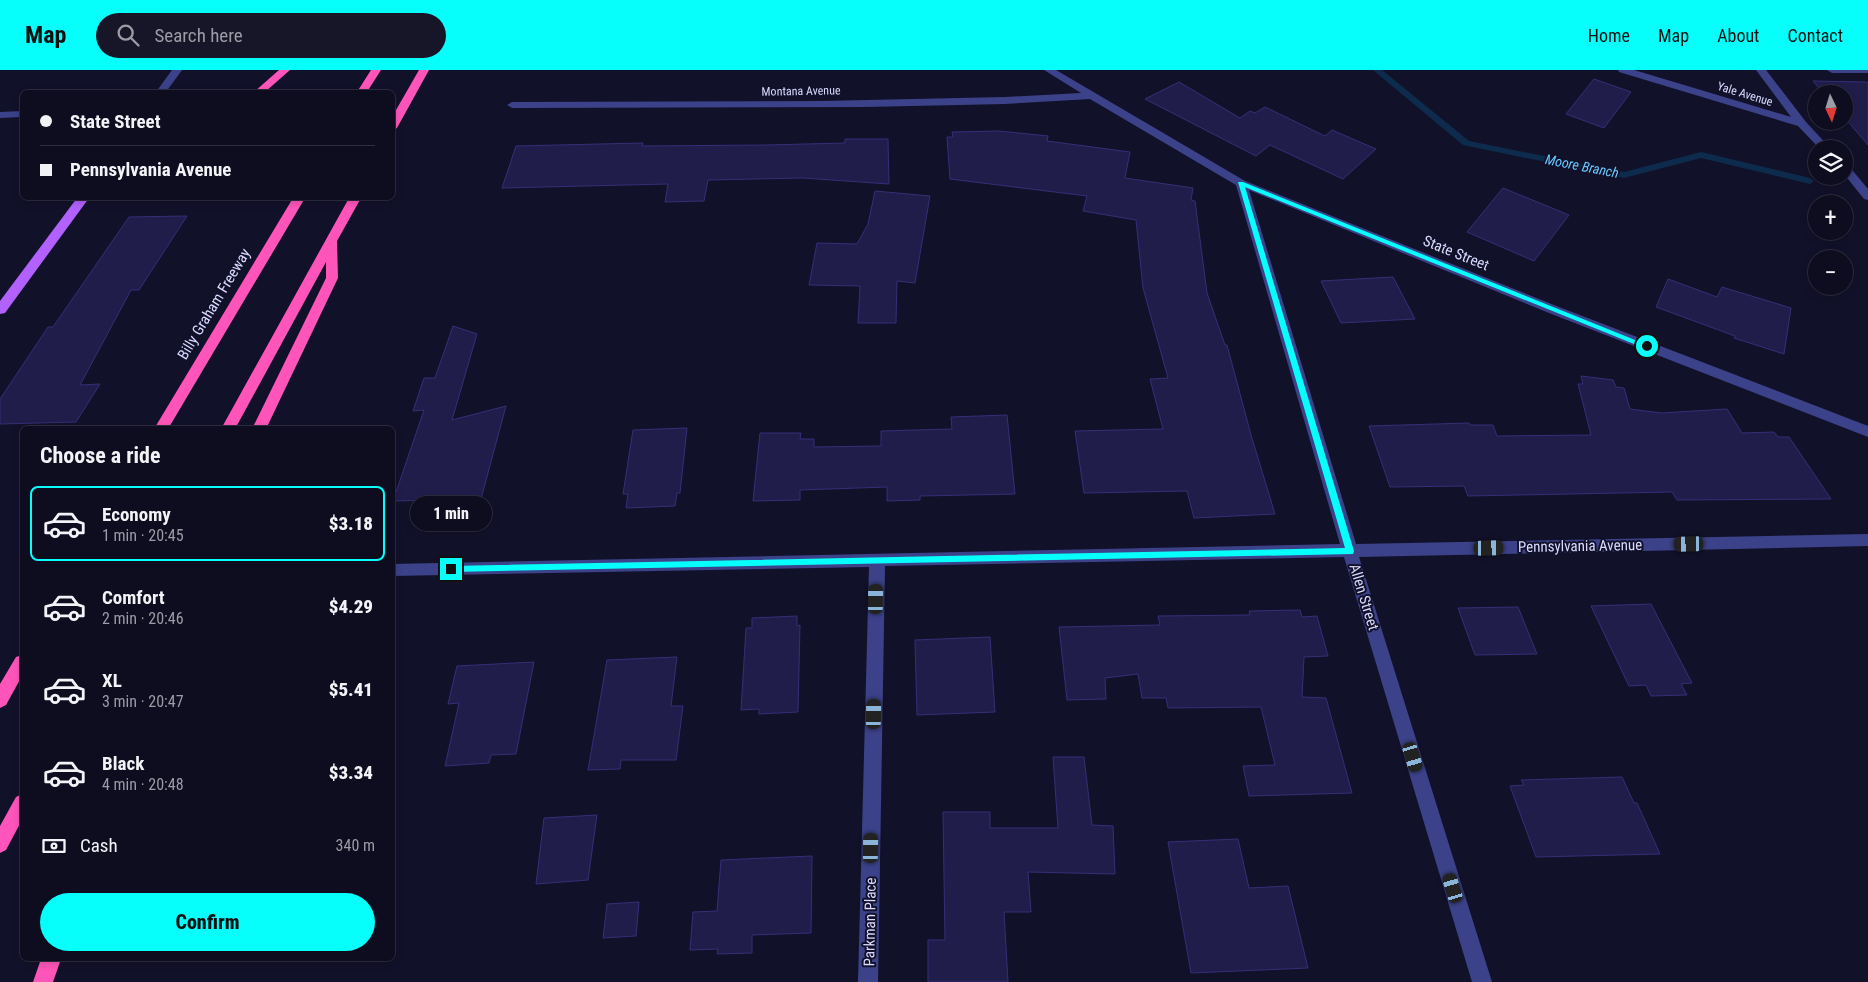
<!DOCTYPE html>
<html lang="en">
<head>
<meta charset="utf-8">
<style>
	:root { --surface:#0e0d20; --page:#171629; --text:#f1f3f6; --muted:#9b9ca5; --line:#2e2d3e; --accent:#06fffb }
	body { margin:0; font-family:"Roboto Condensed",sans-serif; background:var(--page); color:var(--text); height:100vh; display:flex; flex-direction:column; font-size:19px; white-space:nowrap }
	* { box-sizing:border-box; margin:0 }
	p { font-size:16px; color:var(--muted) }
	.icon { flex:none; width:28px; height:28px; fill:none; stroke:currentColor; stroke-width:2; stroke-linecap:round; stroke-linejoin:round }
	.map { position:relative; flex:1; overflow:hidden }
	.side { position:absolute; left:20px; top:356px; width:375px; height:535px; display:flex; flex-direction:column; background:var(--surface); border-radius:8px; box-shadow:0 2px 8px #0003,0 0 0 1px var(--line) }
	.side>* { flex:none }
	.guide { position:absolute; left:20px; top:20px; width:375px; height:110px; border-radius:8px; box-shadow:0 2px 8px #0003,0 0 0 1px var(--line); display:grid; align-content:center; height:110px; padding:0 20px; background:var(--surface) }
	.needle { width:32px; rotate:176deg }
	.controls { position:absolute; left:1808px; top:15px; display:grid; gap:10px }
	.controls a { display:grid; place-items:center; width:45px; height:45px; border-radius:50%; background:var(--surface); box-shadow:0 2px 8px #0003,0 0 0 1px var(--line); font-size:25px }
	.end { position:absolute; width:22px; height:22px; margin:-11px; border:6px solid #06fffb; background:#111; box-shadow:0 0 0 2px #111 }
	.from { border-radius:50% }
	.bubble { position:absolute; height:35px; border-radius:18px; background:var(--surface); box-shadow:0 2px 8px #0003,0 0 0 1px var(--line); font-size:16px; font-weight:800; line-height:35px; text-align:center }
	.car { position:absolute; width:15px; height:30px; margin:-15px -8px; border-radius:6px; box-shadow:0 0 4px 1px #0007; background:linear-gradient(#222 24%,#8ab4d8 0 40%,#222 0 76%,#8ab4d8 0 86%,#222 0) }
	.guide b { display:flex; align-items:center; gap:18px; height:48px; font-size:19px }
	.guide b+b { border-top:1px solid var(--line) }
	.guide i { width:12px; height:12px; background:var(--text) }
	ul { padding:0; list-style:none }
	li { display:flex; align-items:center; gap:15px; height:75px; margin:0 10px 8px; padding:0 10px; border:2px solid transparent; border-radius:8px }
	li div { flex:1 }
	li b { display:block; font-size:19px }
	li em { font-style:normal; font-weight:800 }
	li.on { border-color:var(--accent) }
	li>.icon { width:45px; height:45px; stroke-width:1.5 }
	h2 { padding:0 20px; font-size:22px; line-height:60px }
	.pay { display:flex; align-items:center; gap:12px; height:55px; padding:0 20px; font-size:19px }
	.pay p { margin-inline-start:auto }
	.button { display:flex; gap:10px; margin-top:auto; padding:10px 20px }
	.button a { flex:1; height:58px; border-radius:30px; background:var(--accent); color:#111; font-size:20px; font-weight:800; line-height:58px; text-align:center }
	header { display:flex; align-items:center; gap:30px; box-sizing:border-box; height:70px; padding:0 25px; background:var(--accent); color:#111 }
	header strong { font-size:24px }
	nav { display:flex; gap:28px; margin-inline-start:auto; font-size:18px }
	.search { width:350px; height:45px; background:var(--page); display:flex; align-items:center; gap:12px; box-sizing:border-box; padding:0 18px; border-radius:28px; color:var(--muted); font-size:19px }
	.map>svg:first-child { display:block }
</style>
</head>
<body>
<header>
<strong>Map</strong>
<div class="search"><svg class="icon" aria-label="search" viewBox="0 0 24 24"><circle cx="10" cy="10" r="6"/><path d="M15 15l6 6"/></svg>Search here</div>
<nav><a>Home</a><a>Map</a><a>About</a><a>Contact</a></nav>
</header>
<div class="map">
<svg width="1868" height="912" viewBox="0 0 1868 912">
	<rect width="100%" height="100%" fill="#12112a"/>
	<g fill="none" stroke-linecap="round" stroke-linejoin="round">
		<path fill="#0d2c4d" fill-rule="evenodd" d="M1373 0H1382L1469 71 1624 102 1701 82 1810 108 1814 111 1810 114 1701 88 1624 108 1463 75Z"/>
	</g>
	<path fill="#211d4b" stroke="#352f77" d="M1594 9 1631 22 1604 58 1566 44Z
		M1813 11 1868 12V75L1844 47V24H1824Z
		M1179 12 1240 48 1250 41 1255 43 1265 37 1325 66 1332 60 1376 79 1343 109 1270 75 1256 86 1145 29Z
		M999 61 1048 66 1047 71 1130 82 1125 108 1193 118 1191 130 1195 131 1207 223 1225 275H1227L1251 365 1275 444 1194 448 1187 421 1084 423 1075 361 1163 359 1150 309 1168 308 1143 218 1136 150 1083 141 1087 126 950 109 947 67H953L952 62Z
		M845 69H888L889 114 803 108 708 110 704 131 665 132 668 114 502 118 516 76 643 73 642 76 767 75 845 73Z
		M1503 118 1569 145 1534 191 1467 162Z
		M875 121 930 126 915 213 897 211 896 253H858L860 216 809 215 817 173 857 174 868 154Z
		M187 146 139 220H131L80 315 100 314 76 352 0 354V329L48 257H53L129 147Z
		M1393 207 1415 249 1341 253 1321 211Z
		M1668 209 1717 227 1722 217 1791 238 1784 284 1734 268 1735 266 1656 237Z
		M453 256 477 264 452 350 506 336 481 429 393 431 424 340 413 341 424 308H435Z
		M1581 306 1613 310 1616 317 1624 318 1630 339 1661 343 1727 339 1742 363 1774 362 1778 367H1789L1831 429 1677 430 1672 422 1468 426 1464 416 1390 417 1369 356 1469 353 1470 355H1493L1497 366 1591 365 1578 314H1583Z
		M1007 345 1015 424 920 426V430L887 431V417L800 420V430L753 431 760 363H801L800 369H814V377L881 376V361L952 359 951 347Z
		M687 358 680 423H677L675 436 626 438 628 424H623L633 360Z
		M1651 534 1692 613 1681 614 1687 625 1651 626 1646 615 1629 616 1591 536Z
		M1518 537 1537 584 1475 585 1458 538Z
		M1300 540 1302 547 1317 546 1328 586 1304 587 1302 627 1326 628 1352 723 1249 726 1243 696 1275 695 1261 637 1168 638 1166 628H1142L1138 604 1105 608 1106 629 1067 630 1059 557 1160 555 1158 546 1250 545 1249 541Z
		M797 546V556L800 555 798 642 759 644V639L741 640 746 558H752V548Z
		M990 567 995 642 917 645 915 570Z
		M677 587 671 636H683L676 690H621L620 699 588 700 607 590Z
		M534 592 516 684 491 685 489 693 445 696 459 633 448 634 457 596Z
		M1053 687H1084L1092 755 1113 756 1115 804 1028 802 1031 842H1004L1008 912H928V870H945L943 742H990V758H1058Z
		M1622 707 1634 733H1637L1660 784 1536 787 1510 716 1524 715 1521 710Z
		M597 745 588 810 536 814 544 748Z
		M1238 769 1249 818 1288 816 1308 898 1191 903 1168 772Z
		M812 786 811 863 752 865V883L717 884 718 879 690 880 693 842 717 841 721 790Z
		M639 832 636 866 603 868 607 834Z"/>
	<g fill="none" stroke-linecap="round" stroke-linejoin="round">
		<path fill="#3c4289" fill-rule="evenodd" d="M172 0H182L166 22H156Z
			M1044 0H1056L1245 111 1559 237 1868 356V367L1549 243 1249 120 1356 474 1868 464V476L1359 487 1492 912H1472L1344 487 885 496 878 912H858L869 497 392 506V494L1340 474 1236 115 1090 29 1005 34 865 37 512 38 507 35 512 32 821 31 1005 27 1081 23Z
			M1618 0H1634L1791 47 1756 0H1766L1806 52 1831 79H1820L1798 56 1619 2Z
			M1827 0H1868V3H1832Z
			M22 41V47L0 48V42Z
			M1844 94 1848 95 1868 119V130L1864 129 1844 104Z"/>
		<path fill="#b261ff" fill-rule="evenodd" d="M77 128H89L5 243 0 244V231Z"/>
		<path fill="#ff55ba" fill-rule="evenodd" d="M279 0H290L265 22H254Z
			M371 0H381L367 22H357Z
			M419 0H429L397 58 392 61V47Z
			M293 128H305L168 359H154Z
			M349 128H361L337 171 338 208 266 359H252L326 208V192L235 359H221Z
			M22 585V606L6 635 0 638V614L16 587Z
			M22 724V750L6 780 0 783V756L16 727Z
			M41 889H61L53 912H33Z"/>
	</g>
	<path fill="#06fffb" d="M1238 112H1243L1650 276 1644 278 1245 117 1354 481 1353 484 451 502 446 499 451 496 1345 478Z"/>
	<g text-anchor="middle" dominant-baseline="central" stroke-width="4" stroke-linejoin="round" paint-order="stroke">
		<g font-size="12" fill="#dadaff" stroke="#12112a">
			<text transform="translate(801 21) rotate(-1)">Montana Avenue</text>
			<text transform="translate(1745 24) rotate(17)">Yale Avenue</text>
		</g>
		<g font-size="14" font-style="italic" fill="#68caff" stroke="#12112a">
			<text transform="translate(1582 96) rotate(11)">Moore Branch</text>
		</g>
		<g font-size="15" fill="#dadaff" stroke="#12112a">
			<text transform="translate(1456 183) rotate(22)">State Street</text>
			<text transform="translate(214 234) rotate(-59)">Billy Graham Freeway</text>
			<text transform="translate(1580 476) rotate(-1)">Pennsylvania Avenue</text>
			<text transform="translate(1364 527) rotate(73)">Allen Street</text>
			<text transform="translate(870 852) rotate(-89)">Parkman Place</text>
		</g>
	</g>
</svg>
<div class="controls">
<a><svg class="needle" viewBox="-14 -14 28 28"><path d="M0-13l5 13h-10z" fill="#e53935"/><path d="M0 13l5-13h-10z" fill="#9b9ca5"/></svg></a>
<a><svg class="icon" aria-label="layers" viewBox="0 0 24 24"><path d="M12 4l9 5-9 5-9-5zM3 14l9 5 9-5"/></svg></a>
<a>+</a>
<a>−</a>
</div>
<i class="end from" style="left:1647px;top:276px"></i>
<i class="end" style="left:451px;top:499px"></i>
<div class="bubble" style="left:410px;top:426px;width:82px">1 min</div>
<i class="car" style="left:1689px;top:474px;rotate:269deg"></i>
<i class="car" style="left:1489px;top:478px;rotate:89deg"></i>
<i class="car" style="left:876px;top:529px;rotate:1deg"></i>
<i class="car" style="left:874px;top:644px;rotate:1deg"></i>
<i class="car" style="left:1413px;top:687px;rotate:163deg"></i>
<i class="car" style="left:871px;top:778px;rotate:1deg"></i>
<i class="car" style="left:1453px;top:818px;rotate:343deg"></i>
<div class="guide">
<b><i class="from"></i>State Street</b>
<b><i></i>Pennsylvania Avenue</b>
</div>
<section class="side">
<h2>Choose a ride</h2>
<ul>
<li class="on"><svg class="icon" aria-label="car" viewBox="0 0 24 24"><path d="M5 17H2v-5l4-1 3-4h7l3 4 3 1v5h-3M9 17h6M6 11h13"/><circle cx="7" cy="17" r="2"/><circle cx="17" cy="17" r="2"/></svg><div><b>Economy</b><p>1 min · 20:45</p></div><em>$3.18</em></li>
<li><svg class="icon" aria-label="car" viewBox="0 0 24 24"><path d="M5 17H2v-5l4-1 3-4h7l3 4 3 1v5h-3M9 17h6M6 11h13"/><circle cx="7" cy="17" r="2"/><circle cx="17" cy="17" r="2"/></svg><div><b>Comfort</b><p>2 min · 20:46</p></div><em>$4.29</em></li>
<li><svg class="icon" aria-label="car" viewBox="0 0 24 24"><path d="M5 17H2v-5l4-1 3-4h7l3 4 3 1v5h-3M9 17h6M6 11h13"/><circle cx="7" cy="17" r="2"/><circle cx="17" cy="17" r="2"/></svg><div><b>XL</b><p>3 min · 20:47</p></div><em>$5.41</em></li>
<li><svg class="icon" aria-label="car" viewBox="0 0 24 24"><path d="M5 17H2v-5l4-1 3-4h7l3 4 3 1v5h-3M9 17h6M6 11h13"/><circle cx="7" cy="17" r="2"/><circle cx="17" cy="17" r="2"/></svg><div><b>Black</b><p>4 min · 20:48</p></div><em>$3.34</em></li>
</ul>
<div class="pay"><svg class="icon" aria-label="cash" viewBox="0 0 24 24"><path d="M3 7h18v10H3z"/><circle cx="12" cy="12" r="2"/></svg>Cash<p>340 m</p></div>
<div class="button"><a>Confirm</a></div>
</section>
</div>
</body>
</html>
